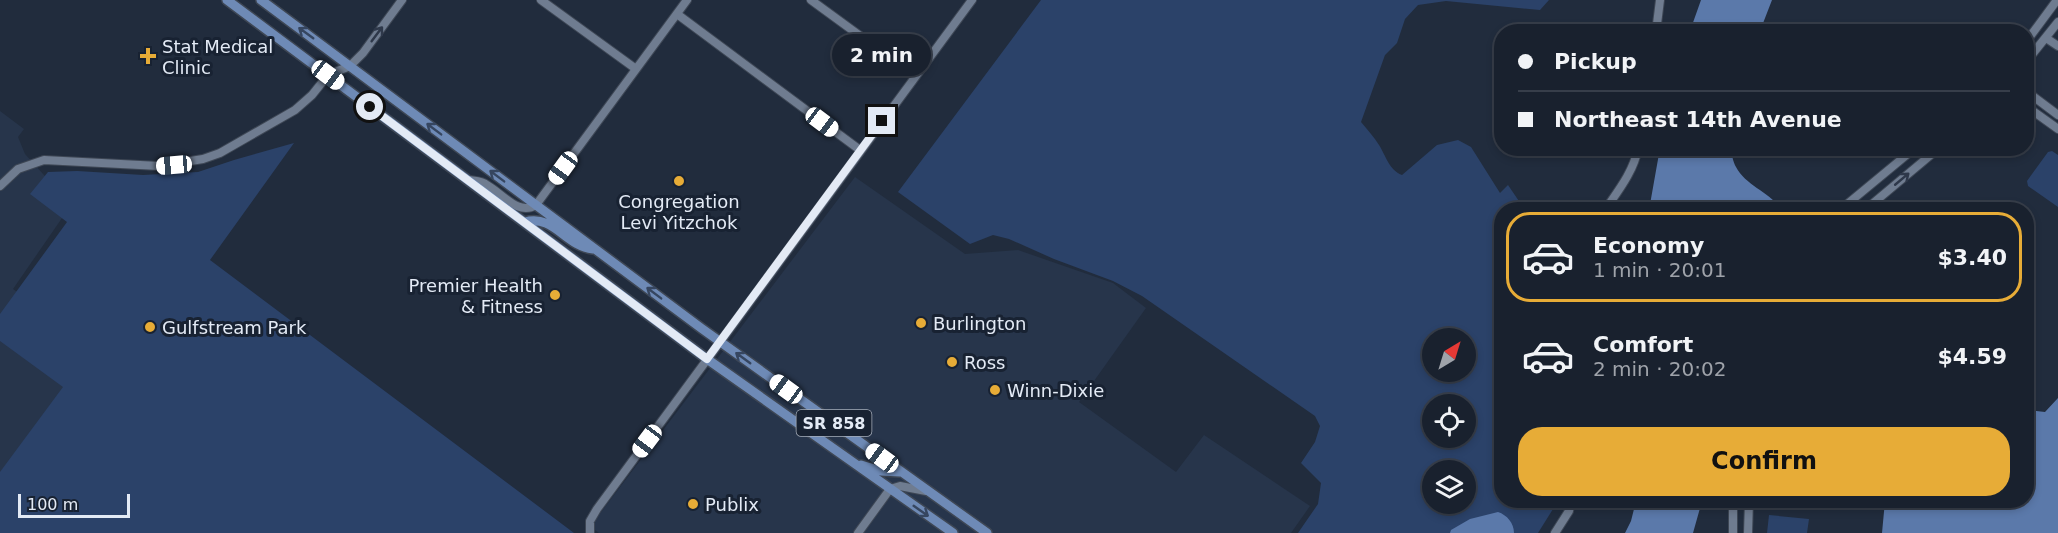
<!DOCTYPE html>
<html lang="en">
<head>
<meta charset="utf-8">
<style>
	:root { --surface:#19212e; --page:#222936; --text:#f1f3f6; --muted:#9fa3aa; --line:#373e4a; --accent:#e7ac37 }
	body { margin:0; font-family:"DejaVu Sans",sans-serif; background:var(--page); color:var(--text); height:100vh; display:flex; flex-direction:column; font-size:22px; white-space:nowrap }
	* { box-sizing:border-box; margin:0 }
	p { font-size:20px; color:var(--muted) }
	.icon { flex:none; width:33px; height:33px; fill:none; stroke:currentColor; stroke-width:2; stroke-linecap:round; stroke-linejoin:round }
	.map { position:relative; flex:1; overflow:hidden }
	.sheet { position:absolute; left:1494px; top:202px; width:540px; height:306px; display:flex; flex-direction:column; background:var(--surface); border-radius:24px; box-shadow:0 3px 9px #0003,0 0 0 2px var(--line) }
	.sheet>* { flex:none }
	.hud { position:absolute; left:1494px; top:24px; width:540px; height:132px; border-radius:24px; box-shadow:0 3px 9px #0003,0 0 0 2px var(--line); display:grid; align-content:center; height:132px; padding:0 24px; background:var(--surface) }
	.needle { width:39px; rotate:38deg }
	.tools { position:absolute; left:1422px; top:328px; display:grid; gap:12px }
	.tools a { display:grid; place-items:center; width:54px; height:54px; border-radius:50%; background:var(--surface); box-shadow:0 3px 9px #0003,0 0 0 2px var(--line); font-size:30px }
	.scale { position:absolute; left:18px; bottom:15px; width:112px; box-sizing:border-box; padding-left:6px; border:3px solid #e3eaf5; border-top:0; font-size:16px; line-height:21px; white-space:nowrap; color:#e3eaf5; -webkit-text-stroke:4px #182232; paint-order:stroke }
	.end { position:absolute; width:27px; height:27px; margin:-14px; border:8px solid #e3eaf5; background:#111; box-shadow:0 0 0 3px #111 }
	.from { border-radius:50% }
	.bubble { position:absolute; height:42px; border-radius:21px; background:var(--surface); box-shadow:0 3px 9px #0003,0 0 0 2px var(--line); font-size:20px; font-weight:700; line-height:42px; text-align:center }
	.car { position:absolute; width:18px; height:36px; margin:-18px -9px; border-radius:8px; box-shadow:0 0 4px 2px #0007; background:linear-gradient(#fff 24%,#345 0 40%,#fff 0 76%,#345 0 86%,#fff 0) }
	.hud b { display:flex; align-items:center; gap:21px; height:57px; font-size:22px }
	.hud b+b { border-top:2px solid var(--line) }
	.hud i { width:15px; height:15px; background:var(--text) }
	ul { padding:10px 0 0; list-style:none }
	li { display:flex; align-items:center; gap:18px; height:90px; margin:0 12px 9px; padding:0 12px; border:3px solid transparent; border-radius:24px }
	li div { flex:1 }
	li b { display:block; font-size:22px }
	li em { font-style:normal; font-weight:700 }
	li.on { border-color:var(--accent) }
	li>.icon { width:54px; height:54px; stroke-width:1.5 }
	.cta { display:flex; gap:12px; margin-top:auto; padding:12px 24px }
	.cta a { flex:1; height:69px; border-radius:24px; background:var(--accent); color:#111; font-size:24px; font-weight:700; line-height:69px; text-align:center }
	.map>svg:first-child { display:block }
</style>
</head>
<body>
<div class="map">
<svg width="2058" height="533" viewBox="0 0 2058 533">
	<rect width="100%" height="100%" fill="#212c3d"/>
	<path fill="#27354b" d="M0 111 24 129 18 137 25 154 71 205 13 289 124 368 0 533Z
		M855 177 965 254 1018 250 1113 283 1146 308 1079 402 1176 472 1204 435 1310 506 1291 533H599L595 530V520Z"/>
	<path fill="#2b4269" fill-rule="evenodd" d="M1041 0H1549L1540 10 1446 1 1418 5 1405 19 1397 43 1385 55 1361 122C1367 129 1374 137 1379 145 1386 156 1389 170 1402 175L1437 145 1458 140 1471 147 1500 193 1508 185 1525 210H1502V501H1556L1553 509 1538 533H1298L1318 504 1321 483 1301 463 1315 442 1320 426 1315 416 1142 296 1113 281 1054 259 1009 239 993 235 970 244 898 192ZM1432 339H1466V372H1432ZM1432 405H1466V438H1432ZM1432 471H1466V504H1432Z
		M294 143 210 260 574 533H0V472L63 387 0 341V314L67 222 30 194 48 172 77 171 143 175 198 172 234 160Z
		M2052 151 2058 155V207L2028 186 2027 181 2048 152Z
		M1769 515 1809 519 1807 533H1767Z"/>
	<path fill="#5b79aa" d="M1701 0H1772L1760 31H1690Z
		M1660 148 1730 149C1732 154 1733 162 1736 167 1746 186 1770 192 1782 210H1649Z
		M2058 398V533H1882L1885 501H2026L2027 410 2045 412Z
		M1636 501H1702L1693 533H1625L1631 521Z
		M1498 512C1507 515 1514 523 1514 533H1450L1451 530 1470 519Z"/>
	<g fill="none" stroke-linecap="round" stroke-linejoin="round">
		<g stroke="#3e4755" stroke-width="10">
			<path id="minor" d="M541 0 636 69
				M811 0 915 76
				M677 14 860 150
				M1656 32 1660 0
				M2046 38 2058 46
				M2026 42 2057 0
				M2026 62 2058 22
				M2026 91 2058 115
				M2026 106 2058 129
				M469 180C475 181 482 181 487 185 503 194 518 216 536 205L687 0
				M0 186 18 169 44 160 159 166 203 159 220 153 295 110 312 95 328 75 350 66 363 53 402 0
				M1605 210C1618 191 1634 171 1638 148
				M1840 210 1915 148
				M1865 210 1939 148
				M1733 501V533
				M590 533V521L597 509 972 0
				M858 533 890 489 900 486 926 491
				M1555 533 1569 511 1571 501
				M1748 533 1749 501"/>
		</g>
		<g stroke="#3e4755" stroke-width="12">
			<path id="major" d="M227 0 707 359 953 533
				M261 0 701 328 987 533
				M525 222C554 214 565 246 593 249
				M861 465 881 471 900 472"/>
		</g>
		<use href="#minor" stroke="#6f7c90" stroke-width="8"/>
		<use href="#major" stroke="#6e8ab6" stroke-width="9"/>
	</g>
	<defs><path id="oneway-shaft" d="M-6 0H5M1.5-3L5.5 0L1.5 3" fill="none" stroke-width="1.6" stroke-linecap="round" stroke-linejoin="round" transform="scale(1.5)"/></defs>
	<g stroke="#364660">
		<use href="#oneway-shaft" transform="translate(306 33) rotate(-144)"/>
		<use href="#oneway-shaft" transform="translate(434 129) rotate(-143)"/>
		<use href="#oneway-shaft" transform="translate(497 176) rotate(-143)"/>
		<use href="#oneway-shaft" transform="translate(654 293) rotate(-143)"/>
		<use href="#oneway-shaft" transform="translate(743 358) rotate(-144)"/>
		<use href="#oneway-shaft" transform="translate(921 511) rotate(35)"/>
	</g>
	<g stroke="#2e384a">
		<use href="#oneway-shaft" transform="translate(377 34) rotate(-53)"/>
		<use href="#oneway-shaft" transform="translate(1902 179) rotate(-40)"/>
	</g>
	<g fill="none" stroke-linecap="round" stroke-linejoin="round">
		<path stroke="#e3eaf5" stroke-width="8" d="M370 107 707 359 882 121"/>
	</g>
	<g fill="#e7ac37" stroke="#182232" stroke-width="2">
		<path d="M145 47h6v6h6v6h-6v6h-6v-6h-6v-6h6z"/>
		<circle cx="679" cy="181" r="6"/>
		<circle cx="555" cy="295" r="6"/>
		<circle cx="921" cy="323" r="6"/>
		<circle cx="150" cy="327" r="6"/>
		<circle cx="952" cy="362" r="6"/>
		<circle cx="995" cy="390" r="6"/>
		<circle cx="693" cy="504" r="6"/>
	</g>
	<g text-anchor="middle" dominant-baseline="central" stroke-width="6" stroke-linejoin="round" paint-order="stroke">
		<rect fill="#182232" stroke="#a6aeba" stroke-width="1.5" x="796.5" y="410" width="75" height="26" rx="4.5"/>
		<g font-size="16" font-weight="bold" fill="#e3eaf5">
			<text x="834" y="423">SR 858</text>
		</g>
		<g font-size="18" fill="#e3eaf5" stroke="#182232" text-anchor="start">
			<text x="162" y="46">Stat Medical<tspan x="162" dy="21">Clinic</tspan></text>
			<text x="679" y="201" text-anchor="middle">Congregation<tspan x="679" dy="21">Levi Yitzchok</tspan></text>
			<text x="543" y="285" text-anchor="end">Premier Health<tspan x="543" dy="21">&amp; Fitness</tspan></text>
			<text x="933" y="323">Burlington</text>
			<text x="162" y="327">Gulfstream Park</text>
			<text x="964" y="362">Ross</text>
			<text x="1007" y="390">Winn-Dixie</text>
			<text x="705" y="504">Publix</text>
		</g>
	</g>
</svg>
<div class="tools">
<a><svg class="needle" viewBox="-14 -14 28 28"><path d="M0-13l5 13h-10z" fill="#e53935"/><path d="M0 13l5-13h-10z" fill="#9fa3aa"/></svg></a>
<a><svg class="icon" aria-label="locate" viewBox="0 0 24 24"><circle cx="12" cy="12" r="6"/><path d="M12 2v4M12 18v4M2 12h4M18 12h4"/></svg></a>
<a><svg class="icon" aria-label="layers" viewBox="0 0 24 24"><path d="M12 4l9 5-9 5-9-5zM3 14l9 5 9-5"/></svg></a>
</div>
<div class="scale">100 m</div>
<i class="end from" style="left:370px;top:107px"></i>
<i class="end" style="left:882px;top:121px"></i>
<div class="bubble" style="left:832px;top:34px;width:99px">2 min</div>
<i class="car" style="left:328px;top:75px;rotate:127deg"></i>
<i class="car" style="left:822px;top:122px;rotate:127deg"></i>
<i class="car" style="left:174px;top:165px;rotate:265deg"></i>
<i class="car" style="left:563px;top:168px;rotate:216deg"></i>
<i class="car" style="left:786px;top:389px;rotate:306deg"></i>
<i class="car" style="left:647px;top:441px;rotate:217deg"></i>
<i class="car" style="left:882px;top:458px;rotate:306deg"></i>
<div class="hud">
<b><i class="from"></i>Pickup</b>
<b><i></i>Northeast 14th Avenue</b>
</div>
<section class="sheet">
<ul>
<li class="on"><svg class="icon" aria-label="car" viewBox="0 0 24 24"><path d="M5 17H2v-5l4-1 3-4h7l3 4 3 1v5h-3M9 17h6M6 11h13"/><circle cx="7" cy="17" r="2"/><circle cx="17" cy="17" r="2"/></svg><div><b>Economy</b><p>1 min · 20:01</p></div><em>$3.40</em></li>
<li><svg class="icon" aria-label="car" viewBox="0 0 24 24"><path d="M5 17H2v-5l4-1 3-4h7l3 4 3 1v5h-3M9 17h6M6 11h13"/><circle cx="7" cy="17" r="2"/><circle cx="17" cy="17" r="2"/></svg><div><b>Comfort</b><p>2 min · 20:02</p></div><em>$4.59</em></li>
</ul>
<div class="cta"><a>Confirm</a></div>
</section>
</div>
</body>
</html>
